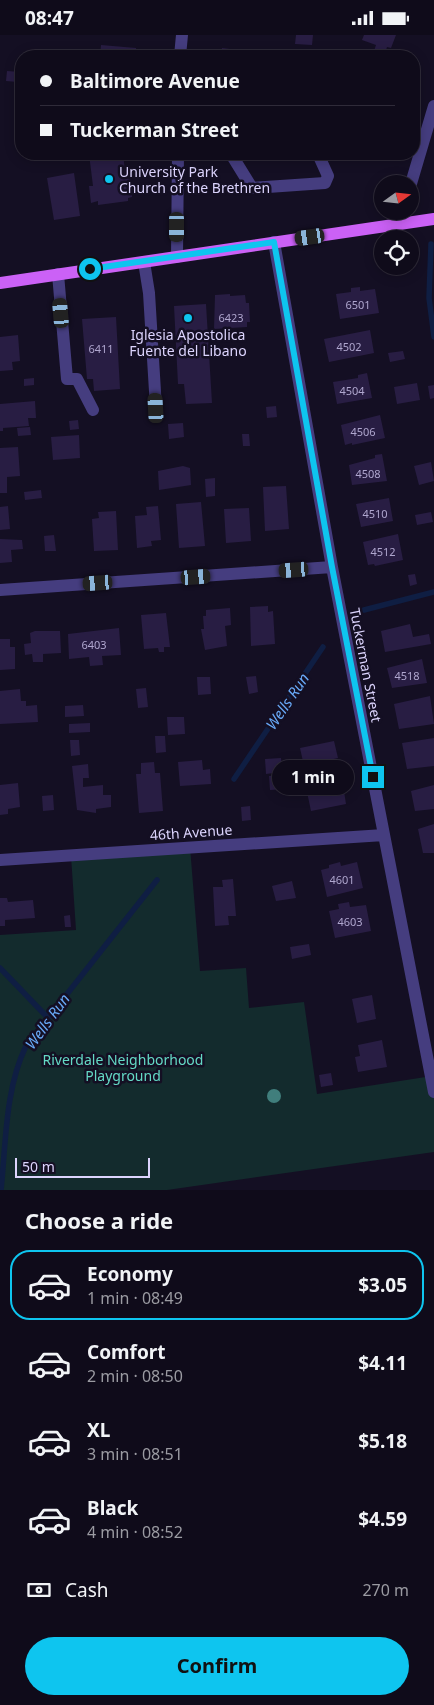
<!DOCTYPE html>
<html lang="en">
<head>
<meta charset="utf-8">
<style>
	:root { --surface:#0f0b1a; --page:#1d1927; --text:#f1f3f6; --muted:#9b9ba2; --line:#2f2b39; --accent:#0ec5ef }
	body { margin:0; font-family:"Noto Sans",sans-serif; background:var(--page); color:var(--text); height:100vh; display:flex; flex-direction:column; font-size:19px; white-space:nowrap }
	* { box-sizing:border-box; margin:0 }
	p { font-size:16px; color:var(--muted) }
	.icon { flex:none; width:28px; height:28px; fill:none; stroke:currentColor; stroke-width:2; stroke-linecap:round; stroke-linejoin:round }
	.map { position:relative; height:1155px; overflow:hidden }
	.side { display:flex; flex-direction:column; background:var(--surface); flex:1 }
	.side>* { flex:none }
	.top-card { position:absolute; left:15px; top:15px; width:405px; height:110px; border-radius:20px; box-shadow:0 2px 12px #0003,0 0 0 1px var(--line); display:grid; align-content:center; height:110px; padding:0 25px; background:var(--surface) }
	.needle { width:32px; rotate:75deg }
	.buttons { position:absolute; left:374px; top:140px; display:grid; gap:10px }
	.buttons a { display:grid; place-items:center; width:45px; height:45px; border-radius:50%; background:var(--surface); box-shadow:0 2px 12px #0003,0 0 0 1px var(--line); font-size:25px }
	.scale { position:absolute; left:15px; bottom:12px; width:135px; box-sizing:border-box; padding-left:5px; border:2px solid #dcd4fd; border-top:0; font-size:14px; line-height:18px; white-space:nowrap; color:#dcd4fd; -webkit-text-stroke:4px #140f23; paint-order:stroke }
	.end { position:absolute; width:22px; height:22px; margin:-11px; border:6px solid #0ec5ef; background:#111; box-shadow:0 0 0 2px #111 }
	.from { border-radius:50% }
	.bubble { position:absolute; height:35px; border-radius:18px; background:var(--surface); box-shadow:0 2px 12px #0003,0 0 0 1px var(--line); font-size:16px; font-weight:700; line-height:35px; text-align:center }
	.car { position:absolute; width:15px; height:30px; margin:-15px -8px; border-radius:6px; box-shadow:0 0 4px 1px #0007; background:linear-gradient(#222 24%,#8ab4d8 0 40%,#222 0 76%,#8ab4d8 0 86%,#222 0) }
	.top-card b { display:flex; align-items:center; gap:18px; height:48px; font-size:19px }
	.top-card b+b { border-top:1px solid var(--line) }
	.top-card i { width:12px; height:12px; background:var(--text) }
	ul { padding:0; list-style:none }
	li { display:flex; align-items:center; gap:15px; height:70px; margin:0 10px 8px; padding:0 15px; border:2px solid transparent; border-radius:20px }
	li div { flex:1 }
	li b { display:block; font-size:19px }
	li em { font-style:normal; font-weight:700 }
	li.current { border-color:var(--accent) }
	li>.icon { width:45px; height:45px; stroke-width:1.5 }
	h2 { padding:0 25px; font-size:22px; line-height:60px }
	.pay { display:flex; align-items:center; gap:12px; height:55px; padding:0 25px; font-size:19px }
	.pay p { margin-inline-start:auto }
	.cta { display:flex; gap:10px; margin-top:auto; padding:10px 25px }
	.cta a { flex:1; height:58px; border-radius:30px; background:var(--accent); color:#111; font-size:20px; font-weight:700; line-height:58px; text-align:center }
	.status { display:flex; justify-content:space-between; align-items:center; height:35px; padding:0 25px; background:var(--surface); direction:ltr }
	.status svg { height:14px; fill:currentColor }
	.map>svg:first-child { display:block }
</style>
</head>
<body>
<div class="status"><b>08:47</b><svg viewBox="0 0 49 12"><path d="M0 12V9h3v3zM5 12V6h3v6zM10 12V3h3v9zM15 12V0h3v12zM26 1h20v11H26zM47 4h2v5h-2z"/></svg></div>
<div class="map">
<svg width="434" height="1155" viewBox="0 0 434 1155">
	<rect width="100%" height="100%" fill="#140f23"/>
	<path fill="#132b2d" d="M190 812 200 936 246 933 249 973 304 967 317 1059 432 1041 434 1056V1117L167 1155H0V900L76 895 71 821Z"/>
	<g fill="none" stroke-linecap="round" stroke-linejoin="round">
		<path stroke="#0f1e43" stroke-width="5.5" d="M431 209 429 263 434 302
			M364 575 434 557
			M234 744 323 612
			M0 933 48 983
			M1 1155C6 1108 5 1054 26 1011L157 845"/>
	</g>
	<path fill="#281d43" d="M296 0H313L312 10 295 9Z
		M364 0H396L391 13 387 12 385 19 374 16 376 10 362 5Z
		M101 10 136 13V21H100Z
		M222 13 246 16V21H221Z
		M7 36 21 37V60L17 59 18 47 6 46Z
		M89 119H123L126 144 130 143 132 162 128 163V166L98 170V166L91 168 89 151H93Z
		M74 138 80 181 54 185 47 143Z
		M360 252V256L375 254 379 278 340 284 336 259 351 257V253Z
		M230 259V261L245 260 246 268H249L250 287H247V292L214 294 215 260Z
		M206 269 212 368 186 369 184 349H178L174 271Z
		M116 282 120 354 94 356 93 344H87L82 284Z
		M370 295 374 318 329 327 324 304Z
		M18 300 20 326 12 327 13 335 0 336V302Z
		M403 316 405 324 390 327 388 318Z
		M367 338 372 363 337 369 333 347 358 343V340Z
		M34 343V350L24 351V344Z
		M417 348 420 365 397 369 394 352Z
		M434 350V363L430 364 428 351Z
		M35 366 36 383H28L29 391 3 393V396H0V369Z
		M276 371 277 382 267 383 266 372Z
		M380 380 385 403 352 410V408L345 410 341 390Z
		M78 385 79 394 70 395 69 386Z
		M183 388 184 402 169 404 168 389Z
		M30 392 31 400 18 401 17 393Z
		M242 399H249L250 411H243Z
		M79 400 80 423 53 425 51 402Z
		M18 412 20 441 7 442V458H0V413Z
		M382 419 387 446 352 450 349 430 375 423V420Z
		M431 427 434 446 419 450 414 431Z
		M183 431 190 433 191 450 159 455 158 436Z
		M215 443V461L206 462 205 444Z
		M286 451 289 494 265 496 263 452Z
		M41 455 42 463 25 465 24 457Z
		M389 463 393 486 361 492 356 469Z
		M201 467 205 511 179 513 176 469Z
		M8 471 10 494 0 495V472Z
		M158 471 161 505 151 506 152 511 137 513 135 481 147 480 146 472Z
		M249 473 251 506 226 508 224 474Z
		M116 476 118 515 94 516 92 484 99 483 98 477Z
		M431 477 433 487 417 490 415 480Z
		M398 499 403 525 375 531 374 529 368 530 363 507Z
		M54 500 56 516H45L44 501Z
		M0 504 22 505 23 514 11 515 12 527 0 528Z
		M415 539 417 549 410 551 408 540Z
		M268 571V577L273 576 275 609 251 611 250 572Z
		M230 573 231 590 225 591 227 611 205 615 201 594H204L203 581H206V575Z
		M166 578 170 612H164V617H159L158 613 144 614 141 580Z
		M410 589 413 602 429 599 431 609 385 617 381 596Z
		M119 593 121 620 102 621 103 630 90 631 89 622 69 624 68 599Z
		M35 596H60L61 618 43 619V627H33L32 619 25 620 24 609 31 608 30 598Z
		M0 604H10V612H15V634L0 635Z
		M422 624 427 648 392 653 387 633Z
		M256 641 258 657 249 659 246 642Z
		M197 642H210L211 659 198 660Z
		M146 653 148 672 138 673 136 654Z
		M20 654 21 666H26V671L37 670 38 687 0 689V656Z
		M430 661 434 689 399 694 394 669Z
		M83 670 84 681 65 682V671Z
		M167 682H184L185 699 168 700Z
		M90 688V697L69 698V689Z
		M155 701H165L166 717 156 718Z
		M434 703V731L407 734 402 708Z
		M70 705H79L80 720 71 721Z
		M334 706 338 723 304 731 300 713Z
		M281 723 282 737 266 739 265 724Z
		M202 725 203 735 210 734 211 749 180 751 178 727Z
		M154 727 155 738H160L163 776 139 778 136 739H141V728Z
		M88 729 89 743H83V752L103 750V760H111V772L96 774V778L77 775 72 731Z
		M285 740 286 754 270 755 269 741Z
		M18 748 20 772 8 774V779L0 780V750Z
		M343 750 346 769 311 776 307 757Z
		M434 750V774L415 776 411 756Z
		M53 760 54 775 43 776 42 761Z
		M250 771 251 785 242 786 241 772Z
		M434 789V818H423L418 794Z
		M340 827 341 831 357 827 363 853 327 862 321 835 329 833V830Z
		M233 844 236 881H228L229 890 215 891 213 852H223L222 845Z
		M292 846 296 863 276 866 272 851Z
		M0 863H7L8 867 33 865 35 883 5 885V891H0Z
		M349 867 350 872 366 870 371 896 335 903 329 876 339 874 338 869Z
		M70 880 71 892H65L64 881Z
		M309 909 311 920 292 924 290 912Z
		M372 960 376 984 357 988 352 964Z
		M382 1005 387 1032 358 1037 355 1022 360 1021 358 1010Z
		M331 1038 333 1050 321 1052 319 1040Z"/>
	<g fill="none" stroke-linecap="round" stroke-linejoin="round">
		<path stroke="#453d7f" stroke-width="12" d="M180 21 182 0
			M231 119 252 153 325 148 328 141 318 119
			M410 152 434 71
			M399 188 403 176
			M274 207 332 532 434 1057
			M177 222 178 119
			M144 227 149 258 156 373
			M58 239 67 344H77L93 375
			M0 555 332 532
			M0 825 384 800"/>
		<path stroke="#cb61f6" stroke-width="12" d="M0 248 434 184"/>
	</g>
	<circle fill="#407e7c" cx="274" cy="1061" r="7"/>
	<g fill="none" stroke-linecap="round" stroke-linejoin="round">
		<path stroke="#0ec5ef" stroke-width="6" d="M90 234 274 207 332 532 373 742"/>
	</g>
	<g fill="#0ec5ef" stroke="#140f23" stroke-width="2">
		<circle cx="109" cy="144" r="5"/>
		<circle cx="188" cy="283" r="5"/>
	</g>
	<g text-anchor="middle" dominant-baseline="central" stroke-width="5" stroke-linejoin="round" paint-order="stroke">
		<g font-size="11" fill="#afa6ce">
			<text x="358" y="269">6501</text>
			<text x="231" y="282">6423</text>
			<text x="349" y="311">4502</text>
			<text x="101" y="313">6411</text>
			<text x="352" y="355">4504</text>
			<text x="363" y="396">4506</text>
			<text x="368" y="438">4508</text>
			<text x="375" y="478">4510</text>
			<text x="383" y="516">4512</text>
			<text x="94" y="609">6403</text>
			<text x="407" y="640">4518</text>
			<text x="342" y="844">4601</text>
			<text x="350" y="886">4603</text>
		</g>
		<g font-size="14" fill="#dcd4fd" stroke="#140f23" text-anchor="start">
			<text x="119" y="136">University Park<tspan x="119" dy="16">Church of the Brethren</tspan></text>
			<text x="188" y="299" text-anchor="middle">Iglesia Apostolica<tspan x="188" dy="16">Fuente del Libano</tspan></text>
		</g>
		<g font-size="14" fill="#dcd4fd" stroke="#140f23">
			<text transform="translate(366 630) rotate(79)">Tuckerman Street</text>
			<text transform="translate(191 797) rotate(-4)">46th Avenue</text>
		</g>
		<g font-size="14" fill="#64d9c5" stroke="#140f23">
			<text x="123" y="1024">Riverdale Neighborhood<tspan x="123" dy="16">Playground</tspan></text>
		</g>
		<g font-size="15" font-style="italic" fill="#68a8f6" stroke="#140f23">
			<text transform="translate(287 666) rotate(-56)">Wells Run</text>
			<text transform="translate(47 986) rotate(-54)">Wells Run</text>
		</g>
	</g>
</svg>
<div class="buttons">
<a><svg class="needle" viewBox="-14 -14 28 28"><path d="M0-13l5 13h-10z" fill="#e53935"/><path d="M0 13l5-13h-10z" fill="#9b9ba2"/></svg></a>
<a><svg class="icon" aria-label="locate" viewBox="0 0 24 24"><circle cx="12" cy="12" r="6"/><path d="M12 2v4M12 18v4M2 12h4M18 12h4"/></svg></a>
</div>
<div class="scale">50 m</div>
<i class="end from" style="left:90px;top:234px"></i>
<i class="end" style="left:373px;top:742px"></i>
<div class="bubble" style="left:272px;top:725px;width:82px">1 min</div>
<i class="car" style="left:177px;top:192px;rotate:180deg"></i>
<i class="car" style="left:310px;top:202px;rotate:262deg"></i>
<i class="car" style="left:61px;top:278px;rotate:355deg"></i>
<i class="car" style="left:156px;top:373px;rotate:357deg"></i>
<i class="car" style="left:294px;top:535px;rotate:266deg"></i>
<i class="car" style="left:196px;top:542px;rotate:86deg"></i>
<i class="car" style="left:98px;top:548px;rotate:266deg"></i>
<div class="top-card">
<b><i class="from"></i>Baltimore Avenue</b>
<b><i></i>Tuckerman Street</b>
</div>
</div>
<section class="side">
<h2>Choose a ride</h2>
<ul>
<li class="current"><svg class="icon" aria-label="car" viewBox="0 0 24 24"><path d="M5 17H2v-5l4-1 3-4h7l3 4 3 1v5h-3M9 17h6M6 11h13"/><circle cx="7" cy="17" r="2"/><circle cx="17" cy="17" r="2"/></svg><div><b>Economy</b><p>1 min · 08:49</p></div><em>$3.05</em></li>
<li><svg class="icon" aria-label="car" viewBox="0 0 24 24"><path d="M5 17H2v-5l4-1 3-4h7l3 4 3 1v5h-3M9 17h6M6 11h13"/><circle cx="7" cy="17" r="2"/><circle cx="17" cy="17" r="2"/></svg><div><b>Comfort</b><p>2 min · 08:50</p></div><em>$4.11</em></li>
<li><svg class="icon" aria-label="car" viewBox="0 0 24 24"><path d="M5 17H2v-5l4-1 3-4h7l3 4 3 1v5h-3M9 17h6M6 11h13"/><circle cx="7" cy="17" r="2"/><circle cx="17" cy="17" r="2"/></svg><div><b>XL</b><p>3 min · 08:51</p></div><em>$5.18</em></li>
<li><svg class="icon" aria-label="car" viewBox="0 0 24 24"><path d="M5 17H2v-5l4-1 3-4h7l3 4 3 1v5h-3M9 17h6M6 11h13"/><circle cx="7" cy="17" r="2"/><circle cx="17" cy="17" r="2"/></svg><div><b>Black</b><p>4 min · 08:52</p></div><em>$4.59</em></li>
</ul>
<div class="pay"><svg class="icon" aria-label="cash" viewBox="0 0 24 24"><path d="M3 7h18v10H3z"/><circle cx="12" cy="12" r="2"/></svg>Cash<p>270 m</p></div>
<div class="cta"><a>Confirm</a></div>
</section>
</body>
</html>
